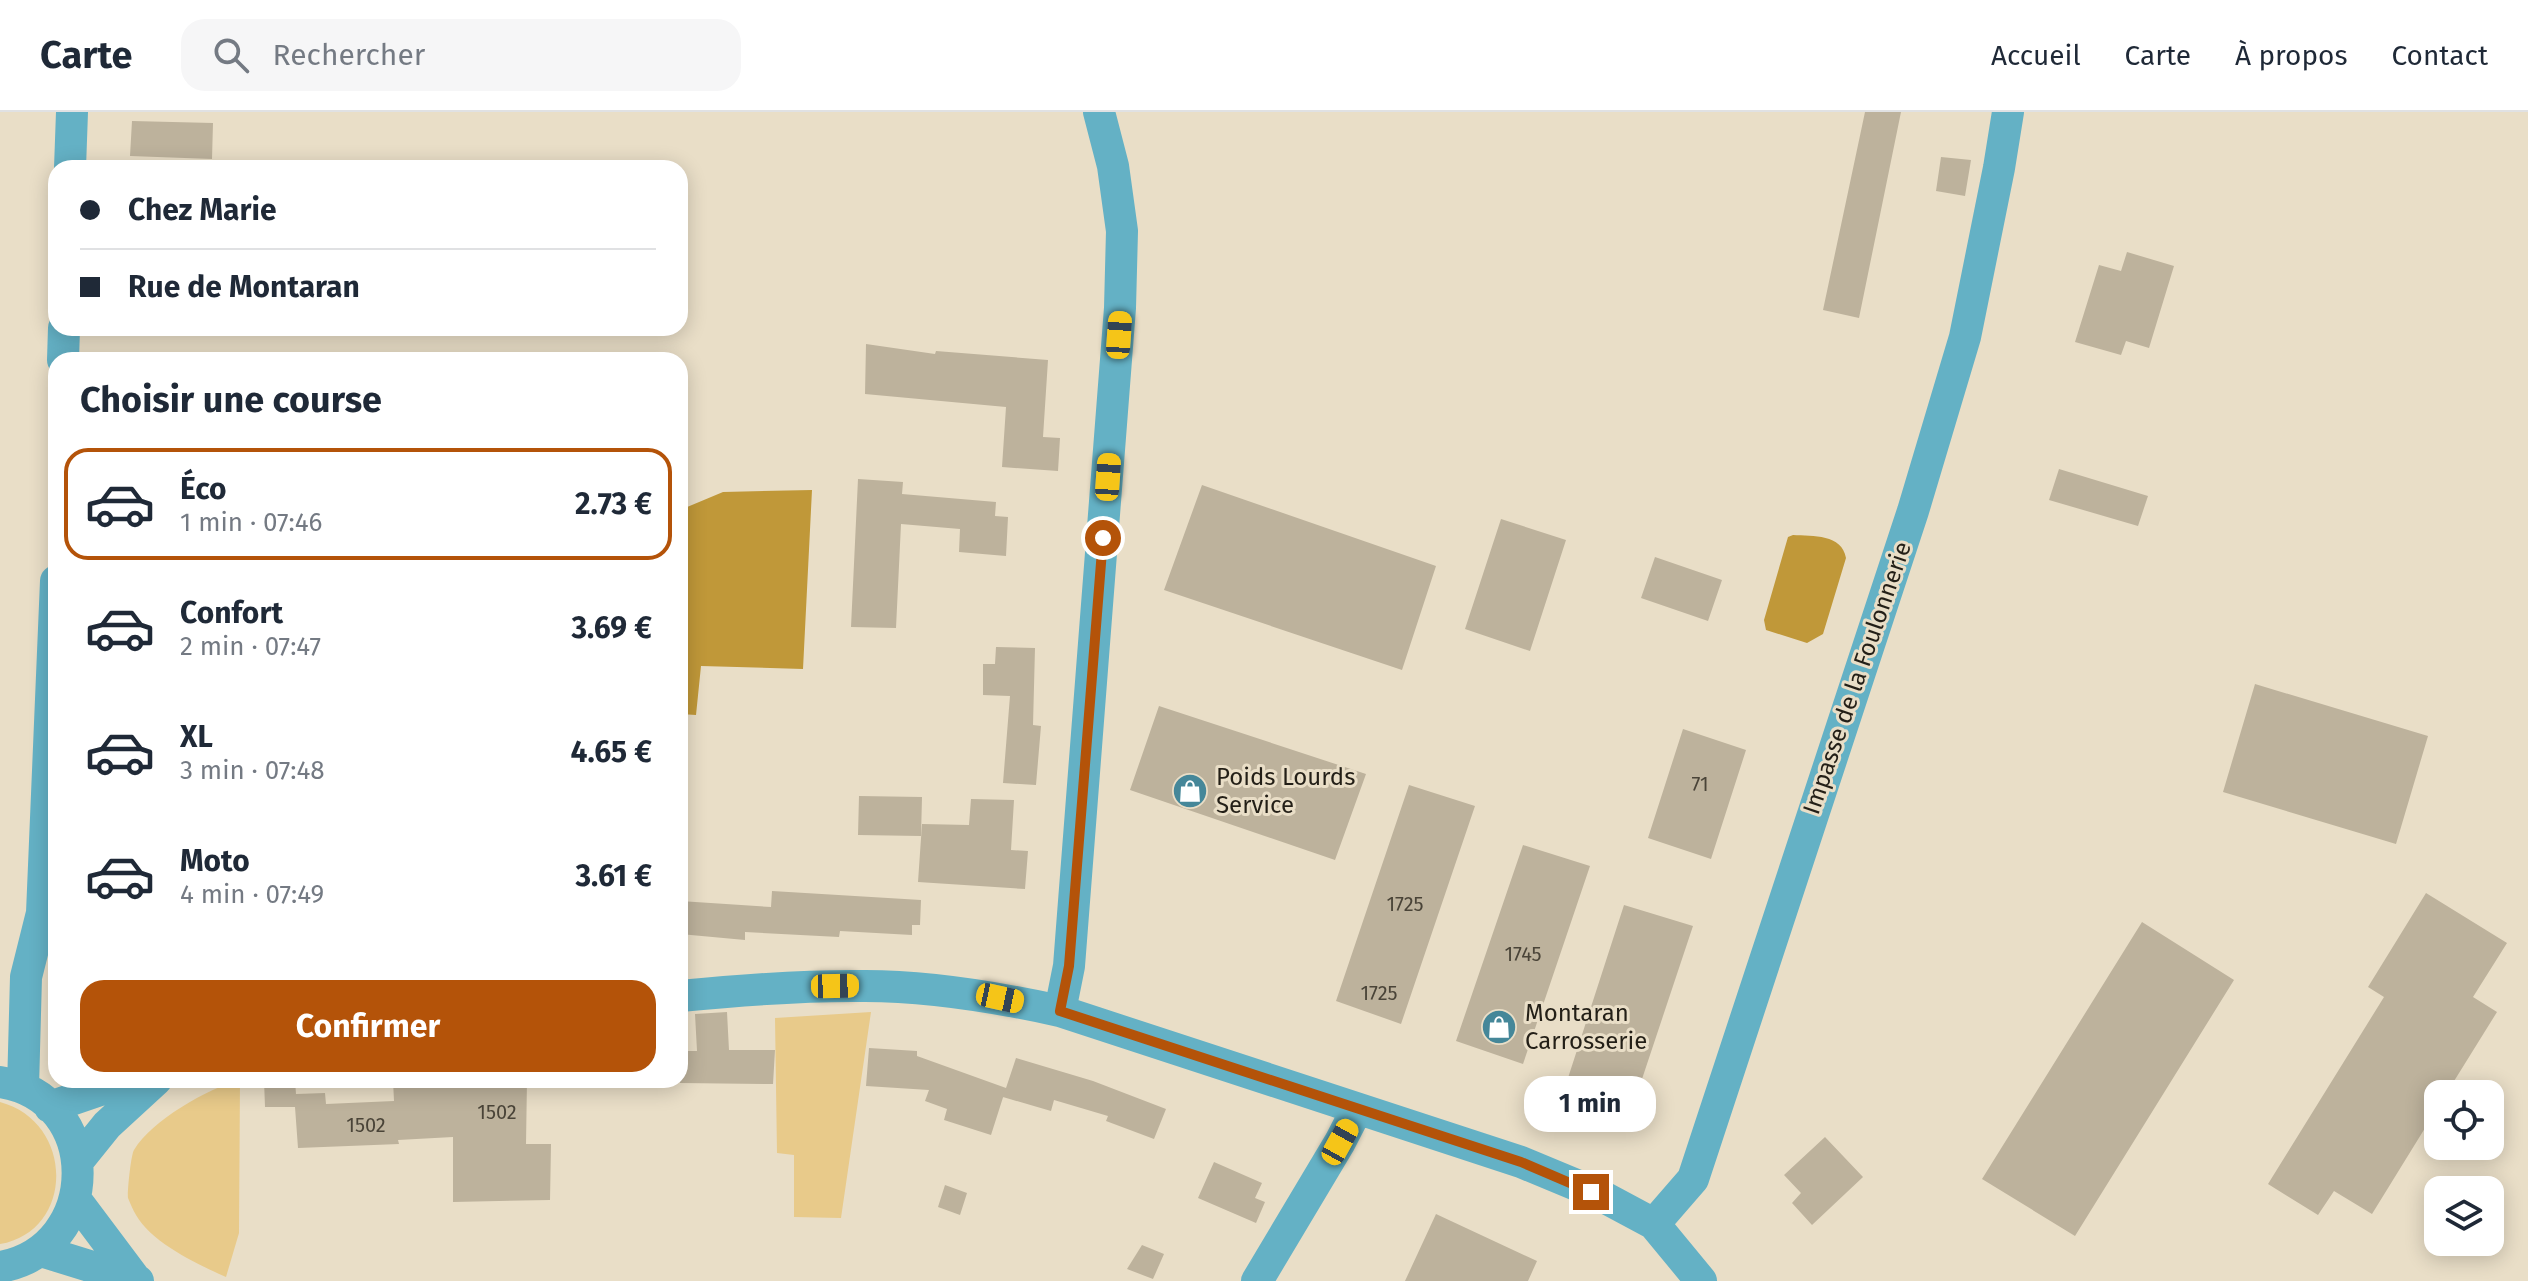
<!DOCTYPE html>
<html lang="fr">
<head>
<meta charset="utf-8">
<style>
	:root { --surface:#fff; --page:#f6f6f7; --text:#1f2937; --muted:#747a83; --line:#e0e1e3; --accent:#b45309 }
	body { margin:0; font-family:"Fira Sans",sans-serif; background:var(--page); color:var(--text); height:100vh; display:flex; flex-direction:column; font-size:30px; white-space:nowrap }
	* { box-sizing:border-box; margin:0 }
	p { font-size:26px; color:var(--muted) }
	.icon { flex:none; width:44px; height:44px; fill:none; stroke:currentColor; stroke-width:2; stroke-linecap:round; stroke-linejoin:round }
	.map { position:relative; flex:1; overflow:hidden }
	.details { position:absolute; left:48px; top:240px; width:640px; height:736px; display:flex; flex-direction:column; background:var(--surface); border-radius:24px; box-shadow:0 4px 20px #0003 }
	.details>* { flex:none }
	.banner { position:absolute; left:48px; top:48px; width:640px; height:176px; border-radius:24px; box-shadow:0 4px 20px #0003; display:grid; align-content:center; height:176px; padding:0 32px; background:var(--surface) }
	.fabs { position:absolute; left:2424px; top:968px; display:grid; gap:16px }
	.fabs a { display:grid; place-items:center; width:80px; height:80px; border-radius:16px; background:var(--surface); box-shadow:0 4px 20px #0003; font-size:40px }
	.end { position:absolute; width:36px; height:36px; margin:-18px; border:10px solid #b45309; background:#fff; box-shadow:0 0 0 4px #fff }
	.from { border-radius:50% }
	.bubble { position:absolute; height:56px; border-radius:24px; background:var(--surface); box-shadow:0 4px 20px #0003; font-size:26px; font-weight:700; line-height:56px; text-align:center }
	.car { position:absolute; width:24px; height:48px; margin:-24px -12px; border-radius:10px; box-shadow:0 0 6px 2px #0007; background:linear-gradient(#f5c518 24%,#345 0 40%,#f5c518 0 76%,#345 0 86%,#f5c518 0) }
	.banner b { display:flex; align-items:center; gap:28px; height:76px; font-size:30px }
	.banner b+b { border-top:2px solid var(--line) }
	.banner i { width:20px; height:20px; background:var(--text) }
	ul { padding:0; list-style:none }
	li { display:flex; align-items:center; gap:24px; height:112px; margin:0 16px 12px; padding:0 16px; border:4px solid transparent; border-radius:24px }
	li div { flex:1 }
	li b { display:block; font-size:30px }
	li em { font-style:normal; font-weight:700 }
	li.active { border-color:var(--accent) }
	li>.icon { width:72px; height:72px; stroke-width:1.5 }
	h2 { padding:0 32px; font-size:36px; line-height:96px }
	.button { display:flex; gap:16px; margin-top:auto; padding:16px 32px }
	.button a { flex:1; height:92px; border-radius:24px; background:var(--accent); color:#fff; font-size:32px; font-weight:700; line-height:92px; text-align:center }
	header { display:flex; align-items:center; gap:48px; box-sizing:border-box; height:112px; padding:0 40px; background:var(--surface); border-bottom:2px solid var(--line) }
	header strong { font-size:38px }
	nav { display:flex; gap:44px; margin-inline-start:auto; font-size:28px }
	.search { width:560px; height:72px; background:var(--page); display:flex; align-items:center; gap:20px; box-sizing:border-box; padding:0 28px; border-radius:24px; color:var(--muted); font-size:30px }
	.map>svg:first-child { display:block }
</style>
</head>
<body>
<header>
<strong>Carte</strong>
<div class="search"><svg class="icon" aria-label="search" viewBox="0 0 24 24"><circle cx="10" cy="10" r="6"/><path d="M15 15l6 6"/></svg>Rechercher</div>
<nav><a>Accueil</a><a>Carte</a><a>À propos</a><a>Contact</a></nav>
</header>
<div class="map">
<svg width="2528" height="1169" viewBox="0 0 2528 1169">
	<rect width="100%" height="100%" fill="#e9dec7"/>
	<path fill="#e8ca8a" d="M871 900 841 1106 794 1105V1043L777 1041 775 906Z
		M240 968 239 1121 226 1165C197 1152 152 1131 136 1103 133 1098 130 1091 128 1086 127 1081 131 1042 134 1038 151 1009 208 976 240 968Z
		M0 990C75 1010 75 1119 0 1132Z"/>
	<path fill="#c09839" d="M812 378 803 557 701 554 696 603 680 602V398L723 380Z
		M1793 423C1813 424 1842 422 1846 446L1823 522 1807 531 1766 518 1764 508 1788 425Z"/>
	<path fill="#bdb29c" d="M1865 0H1901L1859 206 1823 198Z
		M132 9 213 11 212 47 130 44Z
		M1941 45 1971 48 1965 84 1936 79Z
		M2127 140 2174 154 2149 236 2126 229 2121 243 2075 230 2099 153 2121 159Z
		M866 232 935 242 936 239 1048 248 1043 325 1060 326 1058 359 1002 355 1006 295 865 282Z
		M2059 357 2148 384 2138 414 2049 388Z
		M858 367 903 370 902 382 996 390 995 404 1008 405 1006 444 959 440 960 417 901 412 896 516 851 515Z
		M1202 373 1436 454 1402 558 1164 478Z
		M1501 407 1566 428 1530 539 1465 517Z
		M1655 445 1722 468 1708 509 1641 486Z
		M996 535 1035 536 1033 613 1041 614 1036 673 1003 671 1010 584 983 583V552H995Z
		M2255 572 2428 624 2396 732 2223 680Z
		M1159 594 1366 662 1335 748 1130 678Z
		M1683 617 1746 638 1711 747 1648 726Z
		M1409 673 1475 694 1401 912 1336 889Z
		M859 684 922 685 921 724 858 723Z
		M971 687 1014 688 1011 738 1028 739 1025 777 918 770 922 712 969 713Z
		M1523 733 1590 754 1523 952 1456 929Z
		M772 779 921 788 920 813H912V823L840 819 839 825 745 820V828L680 822V789L771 795Z
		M2426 781 2507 831 2473 885 2497 900 2446 982H2438V995L2372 1102 2334 1079 2318 1103 2268 1072 2384 885 2368 875Z
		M1624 793 1693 814 1635 988 1568 966Z
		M2142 810 2234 868 2075 1124 1982 1067Z
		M727 900 729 938H775L773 972 680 971V939H697L695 902Z
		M869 936 917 939V944L1006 976 991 1023 944 1008 947 997 925 989 929 978 866 974Z
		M1016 946 1093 969 1166 997 1154 1027 1106 1009 1108 1004 1054 988 1051 999 1003 985Z
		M264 968H295L296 982 325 981 326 992 394 989 393 968H527L526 1032H551L550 1088 453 1090V1025L398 1028 399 1032 298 1036 295 995H265Z
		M1825 1025 1863 1065 1812 1113 1792 1091 1801 1081 1784 1063Z
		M1214 1050 1262 1071 1255 1086 1265 1090 1256 1111 1198 1086Z
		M945 1073 967 1081 960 1103 938 1095Z
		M1436 1102 1537 1149 1528 1169H1405Z
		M1142 1133 1164 1142 1153 1167 1127 1157Z"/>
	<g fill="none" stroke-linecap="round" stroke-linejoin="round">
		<path stroke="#64b1c5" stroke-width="32" d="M70 56 72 0
			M63 248 64 216
			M680 884C742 878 803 873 865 874 930 874 996 885 1060 899L1521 1050 1598 1082 1654 1112 1701 1169
			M1060 899 1069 854 1120 196 1122 119 1113 54 1099 0
			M0 970C104 985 103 1137 0 1155
			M23 976 26 865 42 801 56 469
			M50 995 129 968
			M78 1049 107 1013 156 968
			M76 1088 136 1168
			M1654 1112 1693 1067 1913 399 1965 225 1999 56 2008 0
			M41 1139 138 1169
			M1257 1169 1340 1030 1357 997"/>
	</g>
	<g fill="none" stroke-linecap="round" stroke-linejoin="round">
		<path stroke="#b45309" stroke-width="10" d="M1103 426 1069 854 1060 899 1521 1050 1591 1080"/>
	</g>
	<defs>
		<g id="shop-disc" transform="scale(1.8)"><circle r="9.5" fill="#458799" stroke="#e9dec7"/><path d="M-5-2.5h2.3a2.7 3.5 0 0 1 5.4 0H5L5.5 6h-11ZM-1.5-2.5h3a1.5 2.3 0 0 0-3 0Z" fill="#fff"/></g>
	</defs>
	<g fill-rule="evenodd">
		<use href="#shop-disc" x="1190" y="679"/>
		<use href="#shop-disc" x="1499" y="915"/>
	</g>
	<g text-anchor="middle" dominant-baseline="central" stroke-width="6" stroke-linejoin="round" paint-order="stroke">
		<g font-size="20" fill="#4a4438">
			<text x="1700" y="672">71</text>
			<text x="1405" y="792">1725</text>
			<text x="1523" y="842">1745</text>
			<text x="1379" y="881">1725</text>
			<text x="497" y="1000">1502</text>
			<text x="366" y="1013">1502</text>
		</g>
		<g font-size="24" fill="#231f17" stroke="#e9dec7">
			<text transform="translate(1857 566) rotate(-71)">Impasse de la Foulonnerie</text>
		</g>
		<g font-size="24" fill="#231f17" stroke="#e9dec7" text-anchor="start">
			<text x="1216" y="665">Poids Lourds<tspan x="1216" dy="28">Service</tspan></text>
			<text x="1525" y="901">Montaran<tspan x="1525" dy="28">Carrosserie</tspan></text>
		</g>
	</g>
</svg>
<div class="fabs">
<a><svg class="icon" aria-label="locate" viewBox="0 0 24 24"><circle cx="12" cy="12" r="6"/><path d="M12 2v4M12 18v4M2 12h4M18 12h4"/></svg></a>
<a><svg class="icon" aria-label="layers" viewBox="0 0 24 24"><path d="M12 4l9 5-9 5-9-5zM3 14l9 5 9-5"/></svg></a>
</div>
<i class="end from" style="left:1103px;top:426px"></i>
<i class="end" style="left:1591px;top:1080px"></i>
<div class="bubble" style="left:1524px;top:964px;width:132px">1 min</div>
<i class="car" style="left:1119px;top:223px;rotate:4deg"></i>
<i class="car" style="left:1108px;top:365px;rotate:4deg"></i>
<i class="car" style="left:835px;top:874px;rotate:89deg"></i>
<i class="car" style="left:1000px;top:886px;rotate:102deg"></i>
<i class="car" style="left:1340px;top:1030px;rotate:29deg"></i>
<div class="banner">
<b><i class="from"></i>Chez Marie</b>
<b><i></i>Rue de Montaran</b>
</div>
<section class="details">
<h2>Choisir une course</h2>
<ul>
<li class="active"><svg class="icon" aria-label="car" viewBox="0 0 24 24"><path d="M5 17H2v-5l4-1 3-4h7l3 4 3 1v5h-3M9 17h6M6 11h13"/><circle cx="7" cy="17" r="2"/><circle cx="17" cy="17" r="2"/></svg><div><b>Éco</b><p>1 min · 07:46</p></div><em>2.73 €</em></li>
<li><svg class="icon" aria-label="car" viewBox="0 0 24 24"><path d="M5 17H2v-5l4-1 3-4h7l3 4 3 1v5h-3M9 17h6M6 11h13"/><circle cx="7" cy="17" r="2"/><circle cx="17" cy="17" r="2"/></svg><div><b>Confort</b><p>2 min · 07:47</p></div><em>3.69 €</em></li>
<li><svg class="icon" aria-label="car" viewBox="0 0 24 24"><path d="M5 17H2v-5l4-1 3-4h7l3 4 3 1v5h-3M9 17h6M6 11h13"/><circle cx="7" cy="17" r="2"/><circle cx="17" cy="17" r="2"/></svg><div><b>XL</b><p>3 min · 07:48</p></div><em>4.65 €</em></li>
<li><svg class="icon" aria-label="car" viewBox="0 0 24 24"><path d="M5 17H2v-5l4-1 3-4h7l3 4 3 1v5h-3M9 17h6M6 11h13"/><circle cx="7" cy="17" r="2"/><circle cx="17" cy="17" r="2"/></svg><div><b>Moto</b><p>4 min · 07:49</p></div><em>3.61 €</em></li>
</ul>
<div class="button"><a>Confirmer</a></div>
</section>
</div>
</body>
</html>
